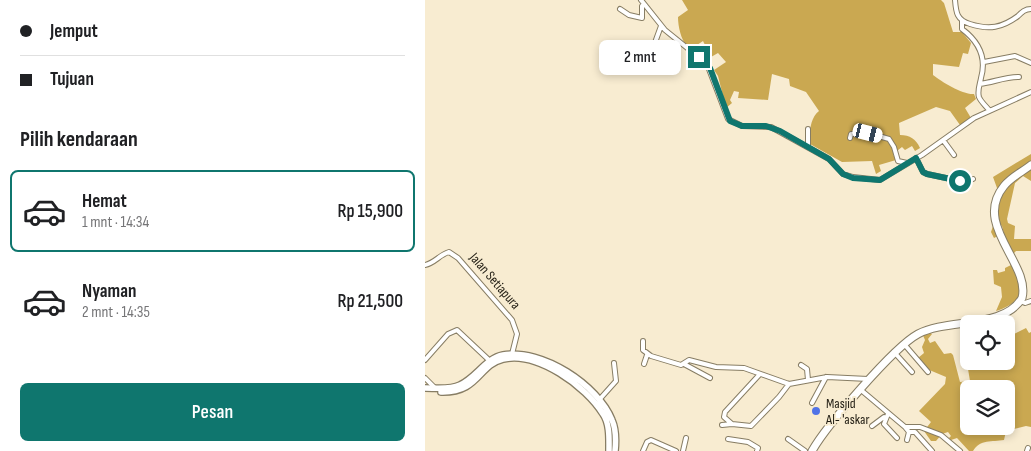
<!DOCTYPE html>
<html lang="id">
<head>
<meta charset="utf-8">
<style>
	:root { --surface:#fff; --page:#f2f2f2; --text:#202124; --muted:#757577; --line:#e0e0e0; --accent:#0f766e }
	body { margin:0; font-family:"Sofia Sans Condensed",sans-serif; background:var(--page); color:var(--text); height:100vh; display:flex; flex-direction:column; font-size:19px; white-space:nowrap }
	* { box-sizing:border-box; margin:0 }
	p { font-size:16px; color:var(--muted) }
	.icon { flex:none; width:28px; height:28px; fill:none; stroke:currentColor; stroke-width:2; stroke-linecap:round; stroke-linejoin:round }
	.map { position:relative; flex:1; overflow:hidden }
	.sheet { display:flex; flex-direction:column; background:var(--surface); width:425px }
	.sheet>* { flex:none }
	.banner { display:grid; align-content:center; height:110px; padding:0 20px; background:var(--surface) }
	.fabs { position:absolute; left:535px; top:315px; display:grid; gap:10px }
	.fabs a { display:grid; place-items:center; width:55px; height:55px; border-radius:8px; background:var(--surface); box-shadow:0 2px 8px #0003; font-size:25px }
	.end { position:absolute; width:22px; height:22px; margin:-11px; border:6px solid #0f766e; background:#fff; box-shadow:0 0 0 2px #fff }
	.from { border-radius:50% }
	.bubble { position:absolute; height:35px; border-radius:8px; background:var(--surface); box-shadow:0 2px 8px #0003; font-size:16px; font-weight:600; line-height:35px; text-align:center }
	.car { position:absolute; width:15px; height:30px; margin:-15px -8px; border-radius:6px; box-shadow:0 0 4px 1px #0007; background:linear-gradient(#fff 24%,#345 0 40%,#fff 0 76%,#345 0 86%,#fff 0) }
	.banner b { display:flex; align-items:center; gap:18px; height:48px; font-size:19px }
	.banner b+b { border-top:1px solid var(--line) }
	.banner i { width:12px; height:12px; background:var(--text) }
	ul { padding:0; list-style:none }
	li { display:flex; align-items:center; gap:15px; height:82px; margin:0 10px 8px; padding:0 10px; border:2px solid transparent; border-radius:8px }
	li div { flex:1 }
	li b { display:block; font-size:19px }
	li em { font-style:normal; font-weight:600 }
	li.active { border-color:var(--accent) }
	li>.icon { width:45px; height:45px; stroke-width:1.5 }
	h2 { padding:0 20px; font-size:22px; line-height:60px }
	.primary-button { display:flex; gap:10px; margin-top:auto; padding:10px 20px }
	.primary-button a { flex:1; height:58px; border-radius:8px; background:var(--accent); color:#fff; font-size:20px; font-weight:600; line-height:58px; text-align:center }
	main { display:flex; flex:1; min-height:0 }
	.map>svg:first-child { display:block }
</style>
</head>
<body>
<main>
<section class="sheet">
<div class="banner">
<b><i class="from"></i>Jemput</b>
<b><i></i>Tujuan</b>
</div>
<h2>Pilih kendaraan</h2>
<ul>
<li class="active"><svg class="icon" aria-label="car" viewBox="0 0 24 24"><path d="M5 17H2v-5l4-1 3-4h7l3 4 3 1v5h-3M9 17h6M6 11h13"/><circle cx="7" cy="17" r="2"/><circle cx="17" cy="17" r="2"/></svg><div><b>Hemat</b><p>1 mnt · 14:34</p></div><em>Rp 15,900</em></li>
<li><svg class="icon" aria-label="car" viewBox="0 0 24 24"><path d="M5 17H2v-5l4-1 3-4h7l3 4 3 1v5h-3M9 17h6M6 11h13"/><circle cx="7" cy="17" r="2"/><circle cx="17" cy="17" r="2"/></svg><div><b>Nyaman</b><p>2 mnt · 14:35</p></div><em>Rp 21,500</em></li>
</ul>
<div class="primary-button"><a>Pesan</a></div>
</section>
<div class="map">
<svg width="606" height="451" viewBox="0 0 606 451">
	<rect width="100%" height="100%" fill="#f8ecd1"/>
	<path fill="#caa851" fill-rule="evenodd" d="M257 0H516L519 3 528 32H537L546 43 543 54 538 53 534 67 508 64V75C517 82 538 95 549 94L551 99 540 108 546 118 535 125 525 111 511 107 474 123 475 135C485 135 491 139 495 148L490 151 487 146 480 150 477 147 468 154 471 160 454 165 456 171 451 174 447 161 417 162 385 144C384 133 385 118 394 111L381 92 365 86 364 79 347 74 343 100 313 98 314 92 309 91 305 100 307 103 301 108 293 76 289 70 301 62 293 53 286 57 278 41 269 47H262C256 39 253 27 253 17L263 10Z
		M606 154V181L598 176 590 183 582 219 583 223 590 226 589 239H606V251H591L588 254C590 259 593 263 596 268 606 290 591 305 571 311L577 297 576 287 569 284 568 270H572L573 273 580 271V268L586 265 573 236 569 238 566 232 568 226 579 234 577 226 571 222 572 188 568 177Z
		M601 328 604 333 606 332V427L601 426 581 431 579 440C567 442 555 439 548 451H544L532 438 526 440 524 438 526 436 523 432 517 434 511 441H506L499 431 506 422 494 411 520 384 521 377 502 369 493 358 499 353 497 347 500 340 497 333 503 331 507 334 503 339 505 343 510 341 519 354 526 353 528 355 535 382 545 381 541 357 535 354 544 353V361H581V338ZM544 389H581V426H544Z"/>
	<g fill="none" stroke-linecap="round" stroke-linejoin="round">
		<g stroke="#877d64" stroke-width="6">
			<path id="street" d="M216 0 240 30 282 64 303 119 317 126 346 127 404 159 418 174 428 177 455 180 497 155 549 118 606 92
				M530 0C531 13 532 20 545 24 564 30 577 28 593 16 597 12 600 9 606 9
				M195 9 204 15 217 18V6L219 4
				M537 21V29C553 41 562 57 556 78 555 84 552 91 554 97 556 102 561 106 564 110
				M228 48 236 26
				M559 62 590 56 606 63
				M555 84C569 82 580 77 594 77
				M425 138 426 134 443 133 464 139 469 147 473 161 482 163
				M518 140 529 155
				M383 147V129
				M491 158 498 172 502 174 540 182 548 179
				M0 265C10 263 14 255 24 252L33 258 87 320 92 334 87 354
				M595 301 600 303 606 301
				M218 341V350L226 356 256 365 264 360 291 367 319 368 364 384 402 377 443 379
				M479 344 503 372
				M469 352 487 372
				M0 360 23 334 32 330 65 361
				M219 364 222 355
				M259 364 285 378
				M376 365 382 369 383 380
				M335 374 300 412 299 417 307 424 326 426 354 397 364 384
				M0 378 11 389
				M436 390 480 427H495L516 435 535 451
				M174 400 191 381 189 363
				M387 403 401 377
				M463 414 459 424 472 438
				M297 425 307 424
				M447 426 459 417
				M480 427 484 432H490L507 451
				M303 439 323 442 333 448 332 451
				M363 439 380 451
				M482 440 484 432
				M218 451 222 442 226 440 251 451
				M258 451 261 438
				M602 451 603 448"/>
		</g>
		<g stroke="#877d64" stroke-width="8">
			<path id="secondary" d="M0 388C11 388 25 390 35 385 51 378 61 358 78 355 117 348 173 385 187 420 191 429 191 441 190 451
				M16 392C54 393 53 365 78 359 112 351 161 386 178 414 185 424 184 439 184 451"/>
		</g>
		<g stroke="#877d64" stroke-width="9">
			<path id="highway" d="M387 451C401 426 469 347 493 334 523 318 579 329 597 298 606 264 547 225 579 186 586 177 597 172 606 165"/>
		</g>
		<use href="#street" stroke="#fff" stroke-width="4"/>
		<use href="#secondary" stroke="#fff" stroke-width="5.5"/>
		<use href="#highway" stroke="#fff" stroke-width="7"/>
	</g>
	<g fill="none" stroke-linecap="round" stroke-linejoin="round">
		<path stroke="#0f766e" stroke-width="6" d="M274 57 285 68 305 121 317 126H341L355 131 404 159 418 174 428 178 455 180 491 158 498 172 502 174 535 181"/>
	</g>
	<circle fill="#5173e7" stroke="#f8ecd1" stroke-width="2" cx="391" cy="411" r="5"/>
	<g text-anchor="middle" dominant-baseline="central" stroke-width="4" stroke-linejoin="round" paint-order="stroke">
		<g font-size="14" fill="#201c12" stroke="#f8ecd1">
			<text transform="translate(70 281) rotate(49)">Jalan Setiapura</text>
		</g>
		<g font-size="14" fill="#201c12" stroke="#f8ecd1" text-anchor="start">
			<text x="401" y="403">Masjid<tspan x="401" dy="16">Al- 'askar</tspan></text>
		</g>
	</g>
</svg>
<div class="fabs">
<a><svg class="icon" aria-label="locate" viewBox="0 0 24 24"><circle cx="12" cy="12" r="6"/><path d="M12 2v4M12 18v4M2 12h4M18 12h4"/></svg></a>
<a><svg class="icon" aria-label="layers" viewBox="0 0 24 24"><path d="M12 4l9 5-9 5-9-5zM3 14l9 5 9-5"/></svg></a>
</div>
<i class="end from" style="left:535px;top:181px"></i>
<i class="end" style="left:274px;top:57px"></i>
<div class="bubble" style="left:174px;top:40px;width:82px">2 mnt</div>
<i class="car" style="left:443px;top:133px;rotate:104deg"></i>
</div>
</main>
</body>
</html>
